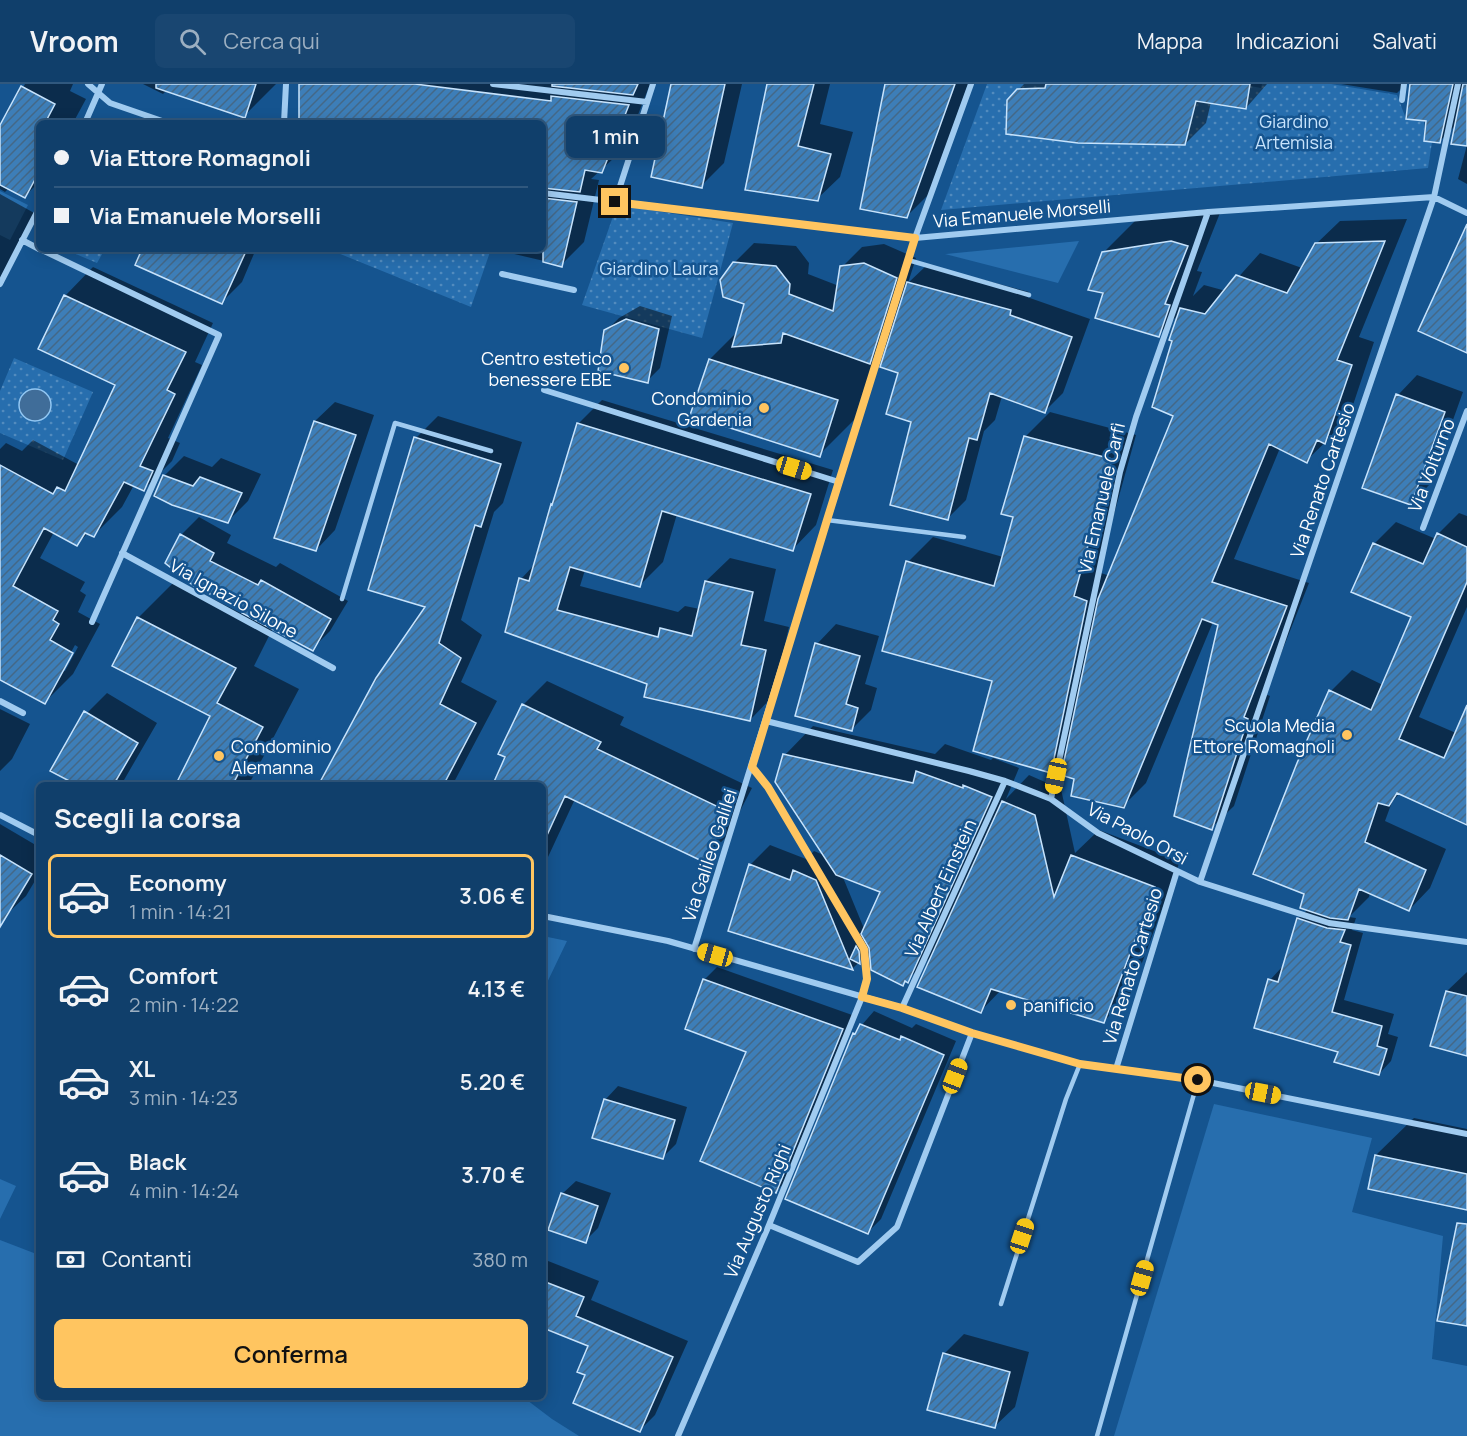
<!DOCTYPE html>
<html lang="it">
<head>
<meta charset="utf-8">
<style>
	:root { --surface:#103f6b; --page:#194671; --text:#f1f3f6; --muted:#9cafc1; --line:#30587e; --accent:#ffc560 }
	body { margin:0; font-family:Manrope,sans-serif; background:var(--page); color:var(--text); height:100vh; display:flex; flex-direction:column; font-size:22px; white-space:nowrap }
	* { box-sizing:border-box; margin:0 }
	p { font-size:20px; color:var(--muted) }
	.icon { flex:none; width:33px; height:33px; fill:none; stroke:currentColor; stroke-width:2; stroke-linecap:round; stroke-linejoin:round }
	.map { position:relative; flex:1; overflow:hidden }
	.drawer { position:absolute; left:36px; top:698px; width:510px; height:618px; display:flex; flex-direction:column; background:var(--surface); border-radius:9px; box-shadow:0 3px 15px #0003,0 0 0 2px var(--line) }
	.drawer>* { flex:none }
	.top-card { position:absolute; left:36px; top:36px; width:510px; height:132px; border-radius:9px; box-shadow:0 3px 15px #0003,0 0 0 2px var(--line); display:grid; align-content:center; height:132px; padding:0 18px; background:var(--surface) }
	.end { position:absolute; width:27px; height:27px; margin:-14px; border:8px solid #ffc560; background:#111; box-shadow:0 0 0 3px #111 }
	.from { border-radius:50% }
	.bubble { position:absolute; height:42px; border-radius:9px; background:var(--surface); box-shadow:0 3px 15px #0003,0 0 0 2px var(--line); font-size:20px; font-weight:600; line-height:42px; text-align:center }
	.car { position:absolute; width:18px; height:36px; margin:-18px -9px; border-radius:8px; box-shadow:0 0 4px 2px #0007; background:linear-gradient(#f5c518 24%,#345 0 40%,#f5c518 0 76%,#345 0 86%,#f5c518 0) }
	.top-card b { display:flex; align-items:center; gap:21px; height:57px; font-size:22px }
	.top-card b+b { border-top:2px solid var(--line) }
	.top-card i { width:15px; height:15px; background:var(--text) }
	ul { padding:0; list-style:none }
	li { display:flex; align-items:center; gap:18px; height:84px; margin:0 12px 9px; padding:0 6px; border:3px solid transparent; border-radius:9px }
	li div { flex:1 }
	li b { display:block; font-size:22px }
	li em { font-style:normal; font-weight:600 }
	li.active { border-color:var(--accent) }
	li>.icon { width:54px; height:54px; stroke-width:1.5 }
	h2 { padding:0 18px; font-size:27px; line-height:72px }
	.pay { display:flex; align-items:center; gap:15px; height:66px; padding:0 18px; font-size:22px }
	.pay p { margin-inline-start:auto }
	.button { display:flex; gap:12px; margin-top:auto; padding:12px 18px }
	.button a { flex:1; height:69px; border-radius:9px; background:var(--accent); color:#111; font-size:24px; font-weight:600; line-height:69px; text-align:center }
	header { display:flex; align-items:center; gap:36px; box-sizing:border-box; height:84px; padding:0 30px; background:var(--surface); border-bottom:2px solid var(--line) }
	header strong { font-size:28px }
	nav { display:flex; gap:33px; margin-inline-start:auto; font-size:21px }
	.search { width:420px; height:54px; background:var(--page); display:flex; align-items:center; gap:15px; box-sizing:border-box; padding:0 21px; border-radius:9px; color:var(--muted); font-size:22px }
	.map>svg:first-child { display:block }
</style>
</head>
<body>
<header>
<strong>Vroom</strong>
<div class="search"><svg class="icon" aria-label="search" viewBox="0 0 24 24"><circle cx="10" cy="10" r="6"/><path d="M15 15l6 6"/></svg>Cerca qui</div>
<nav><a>Mappa</a><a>Indicazioni</a><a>Salvati</a></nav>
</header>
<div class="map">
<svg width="1467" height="1352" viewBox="0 0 1467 1352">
	<defs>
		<pattern id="park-dots" width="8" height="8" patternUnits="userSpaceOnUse" patternTransform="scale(1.5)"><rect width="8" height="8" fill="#276eae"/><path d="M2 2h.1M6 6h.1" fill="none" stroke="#528bbe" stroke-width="1.8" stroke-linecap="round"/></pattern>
		<pattern id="building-hatch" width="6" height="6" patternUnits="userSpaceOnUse" patternTransform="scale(1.5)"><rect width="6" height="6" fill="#3d7eb8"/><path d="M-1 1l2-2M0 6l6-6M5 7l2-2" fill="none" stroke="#446887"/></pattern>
	</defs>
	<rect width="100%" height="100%" fill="#15548f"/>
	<path fill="#276eae" d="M0 107 28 121 10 156 0 151Z
		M1079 157 1058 199 945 170H946Z
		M543 852 567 857 543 907Z
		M1214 1020 1372 1054 1352 1128 1443 1152 1432 1275 1467 1282V1352H1114Z
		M0 1095 16 1102 0 1135Z
		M0 1156 39 1171V1312L523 1313 552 1335 579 1352H0Z"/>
	<path fill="url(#park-dots)" d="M987 0H1046L1045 4 1017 5 1007 16 1006 50 1078 59 1185 61 1197 18 1246 25 1250 2 1261 4 1262 0H1331L1397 11 1406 35 1424 37V57L1432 58 1428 84 941 126Z
		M617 121 733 139 702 254 582 221Z
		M64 165H105L97 179Z
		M328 165H491L471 223Z
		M14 274 93 308 63 376 0 349V307Z"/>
	<path fill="#406d99" stroke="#92c7f3" stroke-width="1.5" d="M19 321a16 16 0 1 1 32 0a16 16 0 1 1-32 0Z"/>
	<path fill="#0007" fill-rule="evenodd" d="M25 0H73L70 7 86 15 73 39H39V98L24 113 9 104 5 108 0 105V44Z
		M143 0H276L244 32 167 6 163 10Z
		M300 0H650L625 64 591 95 599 96 584 158 561 181 510 169 511 165H543V39H300Z
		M672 0H742L724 79 701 102Z
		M769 0H830L820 40 853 48 840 93 817 115Z
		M887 0H968L929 110 906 133Z
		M1024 0H1267L1246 24 1211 18 1206 39 1185 60 1008 17Z
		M1341 0H1406L1397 9Z
		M1411 0H1467V100L1458 95 1467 61 1456 41 1440 57Z
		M0 110 36 130 0 195Z
		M1205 125 1220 129 1197 187 1202 188 1193 212 1204 201 1226 207 1260 169 1302 184 1316 160 1340 137 1407 135 1359 253 1374 258 1348 336 1306 377 1280 364 1234 475 1309 499 1265 610 1270 612 1234 722 1211 744 1220 540 1213 538 1146 699 1123 722 1076 694 1067 670 1051 687 993 596 908 478 933 453 1003 473 1015 432 1025 353 1050 328 1136 351 1098 488 1110 492 1175 331 1174 256 1179 230 1158 251 1105 207 1103 169 1137 135Z
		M754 159 796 162 809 179 808 190 839 202 842 183 862 163 884 160 916 174 908 199 927 181 1029 208 1027 213 1090 235 1063 309 1045 327 1002 312 995 336 984 347 966 416 948 434 913 336 890 258 871 277 875 279 857 333 819 371 710 275 738 247 746 219 734 179Z
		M143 165H256L242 198 222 218Z
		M93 183 213 239 195 278 202 281 168 354 180 359 172 377 144 405 134 401 122 423 94 451 88 449 77 460 54 448 40 474 85 498 80 507 86 511 78 528 100 540 73 590 44 619 0 595V365L6 359 22 367 33 356 79 381 117 301 65 212ZM75 561 78 563 65 587H61Z
		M640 222 672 232 660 284 647 297 606 247 619 234Z
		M1417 291 1463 308 1430 400 1411 420 1398 311Z
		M602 316 833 386 816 441 793 465 677 430 663 478 640 501 585 486 580 502 678 528 685 522 700 525 706 497 730 474 776 485 764 537 789 543 773 612 750 636 507 548 521 495 535 480 578 340Z
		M335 318 374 331 335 446 316 466 315 337Z
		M438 332 522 358 503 419 494 428 461 536 482 551 461 598 497 617 453 700H321L377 595 428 522 416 354Z
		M184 372 212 383 221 374 261 390 248 417 228 437 164 392Z
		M1459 429 1467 432V523L1419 633 1456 649 1467 624V739L1400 709 1392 718 1385 737 1446 765 1430 804 1409 826 1370 809 1369 813 1349 833 1356 834 1352 846 1363 849 1344 916 1394 930 1388 950 1398 953 1391 977 1379 990 1339 966 1270 896 1282 883 1284 884 1298 835 1308 825 1299 679 1331 607 1352 586 1383 601 1413 532 1353 507 1374 460 1396 438 1436 455 1438 450Z
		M199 433 231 451 227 459 276 483 280 479 348 517 330 547 312 565 273 544 254 582 299 605 249 700H177L212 632 138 534 176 496 256 537 257 535 246 526 181 451Z
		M836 540 879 552 865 600 877 604 871 626 851 646 817 560Z
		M547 597 624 633 620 641 752 704 727 752 703 777 575 715 548 773 543 779V700H494L507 672 523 621Z
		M107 609 157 639 124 696 119 700H78L52 686 87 629Z
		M0 625 30 640 12 675 0 687Z
		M813 642 935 670 945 660 991 676 993 674 1019 684 1006 715 1029 691 1061 705 1075 769 1099 746 1180 777 1130 911 1104 937 1001 906 980 928 933 871 903 900 871 867 853 884 730 846 750 781 770 761 806 775 814 767 826 772 785 671ZM842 791 882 807 865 847Z
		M0 740 39 763V790L26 812 6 831 0 828Z
		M717 883 855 932 789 1094 776 1107 748 967 704 896Z
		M1467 888V971L1447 907Z
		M874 927 912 944 916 940 956 957 881 1135 868 1148 854 950Z
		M618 1002 687 1023 676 1060 663 1073 605 1016Z
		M1414 1034 1467 1045V1124L1376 1071Z
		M576 1097 611 1109 598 1144 585 1157 562 1110Z
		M543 1175 599 1197 591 1216 688 1257 655 1331 640 1346 587 1290 590 1261 543 1242Z
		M964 1250 1029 1268 1015 1323 995 1342 944 1270Z"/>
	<path fill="url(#building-hatch)" stroke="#c7e3fc" stroke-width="1.5" d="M156 0H256L245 34 156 4Z
		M299 0H415L551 17V12L629 21 602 89 585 86 580 108 543 104V39H299Z
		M552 0H638L633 11 552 2Z
		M671 0H725L702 104 651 93Z
		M767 0H814L798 62 831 70 818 117 745 106Z
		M885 0H955L907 134 860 125Z
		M1046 0H1250L1246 25 1196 17 1185 61 1078 59 1006 50 1007 16 1017 5 1045 4Z
		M1410 0H1453L1440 59 1424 57 1426 37 1406 35Z
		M1463 0H1467V62L1451 60Z
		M21 2 55 20 45 39H39V88L25 114 0 101V41Z
		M543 114 577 118 562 183 543 178Z
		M1467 140V269L1418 247Z
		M1171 157 1188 162 1165 220 1170 221 1159 253 1095 234 1103 209 1088 206 1102 168Z
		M1385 157 1337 276 1352 281 1325 360 1317 356 1307 379 1269 360 1212 498 1287 522 1244 633 1248 635 1212 746 1174 732 1218 541 1202 535 1124 724 1071 712 1074 695 1061 691 1098 515 1173 332 1152 323 1172 257 1169 256 1180 224 1205 230 1236 191 1287 209 1315 159Z
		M142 165H247L222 220 135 181Z
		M733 178 776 182 790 200 789 210 833 227 840 182 864 179 897 194 870 280 783 249 781 259 732 263 744 220 723 213 720 196Z
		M907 198 1011 226 1010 231 1072 253 1045 329 990 309 977 356 969 354 948 436 890 421 911 338 886 330 898 289 880 283Z
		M64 211 186 268 167 306 175 310 140 382 153 387 144 407 124 398 94 453 85 449 77 462 44 444 13 502 58 527 53 536 59 540 50 556 73 569 45 620 0 596V381L53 410 57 403 65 407 115 301 38 265Z
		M626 235 659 245 648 299 598 287 604 246Z
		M709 275 838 316 820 373 690 331Z
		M1396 310 1445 328 1411 421 1362 404Z
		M314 337 356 351 316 467 274 454Z
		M577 339 811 410 793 467 662 427 640 503 570 483 557 526 658 553 660 544 692 552 705 497 753 508 741 561 766 566 750 637 644 613 647 600 505 548 519 494 529 497 551 420 552 421Z
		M1024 352 1112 375 1074 512 1087 517 1051 689 973 667 992 597 882 567 906 477 994 502 1013 433 1001 430Z
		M414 353 501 380 481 443 475 441 439 559 461 574 440 620 476 639 444 700H319L376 594 425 523 368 506Z
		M163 391 193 402 200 393 242 409 228 439 172 421 154 412Z
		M1437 449 1467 463V498L1399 655 1444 674 1467 621V741L1397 709 1389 722 1378 719 1365 758 1426 786 1409 827 1359 805 1348 836 1330 834 1300 824 1304 810 1253 790 1297 679 1329 606 1371 626 1411 533 1351 508 1373 459 1423 480Z
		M180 450 214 469 210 477 258 501 261 496 331 535 313 567 242 529 243 526 194 502 165 479Z
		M137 533 236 584 217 619 263 643 233 700H176L210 632 112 582Z
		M815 559 860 572 846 620 858 624 852 647 795 632Z
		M522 620 601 658 597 665 729 728 704 778 565 712 543 760V700H493L505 673 498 670Z
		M84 627 138 659 114 700H75L50 687Z
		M783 670 913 699 916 687 963 704V701L992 713 908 899 905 897 903 902 871 886 869 864 861 850 880 808 836 791 775 698Z
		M1002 717 1035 731 1054 813 1071 771 1155 803 1104 939 991 905 981 929 917 903Z
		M0 771 32 790 0 843Z
		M749 780 790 796 793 786 816 796 853 886 728 847Z
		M1297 834 1327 844 1345 846 1340 858 1351 861 1332 928 1382 942 1377 962 1387 965 1379 991 1334 978 1338 968 1254 944 1268 895 1278 898Z
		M856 862 859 867 860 880 850 875Z
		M703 895 843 945 776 1109 700 1077 746 968 685 945Z
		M1446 907 1467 912V972L1430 962Z
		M860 940 900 956 901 952 944 971 868 1150 785 1115 853 949 855 950Z
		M604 1015 675 1036 663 1075 592 1054Z
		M1375 1071 1467 1090V1126L1368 1105Z
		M561 1109 598 1122 586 1159 548 1146Z
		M1457 1139 1467 1140V1242L1437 1237Z
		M543 1197 584 1213 576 1232 673 1273 640 1348 573 1319 585 1291 577 1288 588 1262 543 1244Z
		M943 1269 1010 1288 995 1344 927 1326Z"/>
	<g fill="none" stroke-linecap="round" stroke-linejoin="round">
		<path stroke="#a0cbf0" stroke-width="4.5" d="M908 176 1029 211
			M827 436 964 453
			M342 515 395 339 491 367
			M1001 1220 1066 1015 1080 980
			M1097 1352 1198 996"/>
		<path stroke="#a0cbf0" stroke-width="6" d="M88 0 110 19 168 39
			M493 0 647 18
			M1402 16 1404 0
			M85 39 102 0
			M284 39 286 0
			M543 109 915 154 1208 128 1434 113 1467 129
			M615 118 653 0
			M22 156 39 165
			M40 165 219 251 92 538
			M502 190 574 206
			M0 200 39 124
			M544 306 839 398
			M1423 444 1467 327
			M122 469 333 584
			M0 617 23 629
			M766 637 969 687 1005 697 1051 715 1098 749 1200 798 1329 839 1467 858
			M1051 715 1120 388 1136 333 1208 128
			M0 731 39 751
			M1200 798 1434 113 1458 0
			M543 832 668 857 902 924 972 949 1080 980 1198 996 1467 1050
			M694 865 915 154 971 0
			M902 924 1005 697
			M1116 985 1177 787
			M769 1141 858 1178 897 1143 972 949
			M678 1352 769 1141 862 913 867 895 864 865 768 703 752 683"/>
	</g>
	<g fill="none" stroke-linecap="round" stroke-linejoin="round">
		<path stroke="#ffc560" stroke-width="8" d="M615 118 915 154 827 436 752 683 768 703 864 865 867 895 862 913 902 924 972 949 1080 980 1198 996"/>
	</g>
	<g fill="#ffc560" stroke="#15548f" stroke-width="2">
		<circle cx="624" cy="284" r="6"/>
		<circle cx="764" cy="324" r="6"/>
		<circle cx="1347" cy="651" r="6"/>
		<circle cx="219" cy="672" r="6"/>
		<circle cx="1011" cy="921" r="6"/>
	</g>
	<g text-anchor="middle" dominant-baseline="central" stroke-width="5" stroke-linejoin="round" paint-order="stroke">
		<g font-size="18" fill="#c7e3fc" stroke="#15548f">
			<text x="1294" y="37">Giardino<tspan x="1294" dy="21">Artemisia</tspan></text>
			<text x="659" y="184">Giardino Laura</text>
		</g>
		<g font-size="18" fill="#fff" stroke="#15548f">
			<text transform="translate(1022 129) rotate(-5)">Via Emanuele Morselli</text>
			<text transform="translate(1431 381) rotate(-69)">Via Volturno</text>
			<text transform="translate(1322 396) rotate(-71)">Via Renato Cartesio</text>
			<text transform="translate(1101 414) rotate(-77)">Via Emanuele Carfì</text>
			<text transform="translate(234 514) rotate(29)">Via Ignazio Silone</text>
			<text transform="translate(1138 749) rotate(28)">Via Paolo Orsi</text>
			<text transform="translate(709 771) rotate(-72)">Via Galileo Galilei</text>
			<text transform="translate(940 804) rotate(-66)">Via Albert Einstein</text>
			<text transform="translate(1132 882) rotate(-73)">Via Renato Cartesio</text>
			<text transform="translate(757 1127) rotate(-67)">Via Augusto Righi</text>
		</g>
		<g font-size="18" fill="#fff" stroke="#15548f" text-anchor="end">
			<text x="612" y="274">Centro estetico<tspan x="612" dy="21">benessere EBE</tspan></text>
			<text x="752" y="314">Condominio<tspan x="752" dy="21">Gardenia</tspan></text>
			<text x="1335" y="641">Scuola Media<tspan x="1335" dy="21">Ettore Romagnoli</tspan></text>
			<text x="231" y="662" text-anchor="start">Condominio<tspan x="231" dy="21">Alemanna</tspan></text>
			<text x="1023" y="921" text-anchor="start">panificio</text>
		</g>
	</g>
</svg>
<i class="end from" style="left:1198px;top:996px"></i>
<i class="end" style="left:615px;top:118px"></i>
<div class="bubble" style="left:566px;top:32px;width:99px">1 min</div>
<i class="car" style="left:794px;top:384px;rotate:107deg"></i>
<i class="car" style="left:1056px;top:692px;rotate:192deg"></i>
<i class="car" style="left:715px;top:871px;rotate:286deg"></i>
<i class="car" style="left:955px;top:992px;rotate:21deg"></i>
<i class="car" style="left:1263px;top:1009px;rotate:101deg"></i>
<i class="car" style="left:1022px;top:1152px;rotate:18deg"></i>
<i class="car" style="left:1142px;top:1194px;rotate:16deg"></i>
<div class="top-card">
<b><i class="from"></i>Via Ettore Romagnoli</b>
<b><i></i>Via Emanuele Morselli</b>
</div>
<section class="drawer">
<h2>Scegli la corsa</h2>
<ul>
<li class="active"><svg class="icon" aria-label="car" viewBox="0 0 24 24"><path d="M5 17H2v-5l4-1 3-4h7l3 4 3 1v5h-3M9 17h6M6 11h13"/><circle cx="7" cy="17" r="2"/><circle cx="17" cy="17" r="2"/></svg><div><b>Economy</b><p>1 min · 14:21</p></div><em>3.06 €</em></li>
<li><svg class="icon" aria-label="car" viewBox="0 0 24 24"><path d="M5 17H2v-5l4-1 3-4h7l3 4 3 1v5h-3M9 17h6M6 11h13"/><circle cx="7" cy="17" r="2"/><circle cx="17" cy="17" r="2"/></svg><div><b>Comfort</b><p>2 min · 14:22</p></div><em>4.13 €</em></li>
<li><svg class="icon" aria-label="car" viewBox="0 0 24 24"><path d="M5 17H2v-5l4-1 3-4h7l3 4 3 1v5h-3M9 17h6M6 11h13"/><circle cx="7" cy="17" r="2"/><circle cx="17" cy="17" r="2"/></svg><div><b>XL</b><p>3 min · 14:23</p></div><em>5.20 €</em></li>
<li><svg class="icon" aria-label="car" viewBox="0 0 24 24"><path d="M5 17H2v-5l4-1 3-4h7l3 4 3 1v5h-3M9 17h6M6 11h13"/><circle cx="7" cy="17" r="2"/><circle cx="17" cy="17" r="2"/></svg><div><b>Black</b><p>4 min · 14:24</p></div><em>3.70 €</em></li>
</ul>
<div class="pay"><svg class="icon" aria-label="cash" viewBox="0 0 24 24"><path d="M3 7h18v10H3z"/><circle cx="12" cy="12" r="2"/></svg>Contanti<p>380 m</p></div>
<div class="button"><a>Conferma</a></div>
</section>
</div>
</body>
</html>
